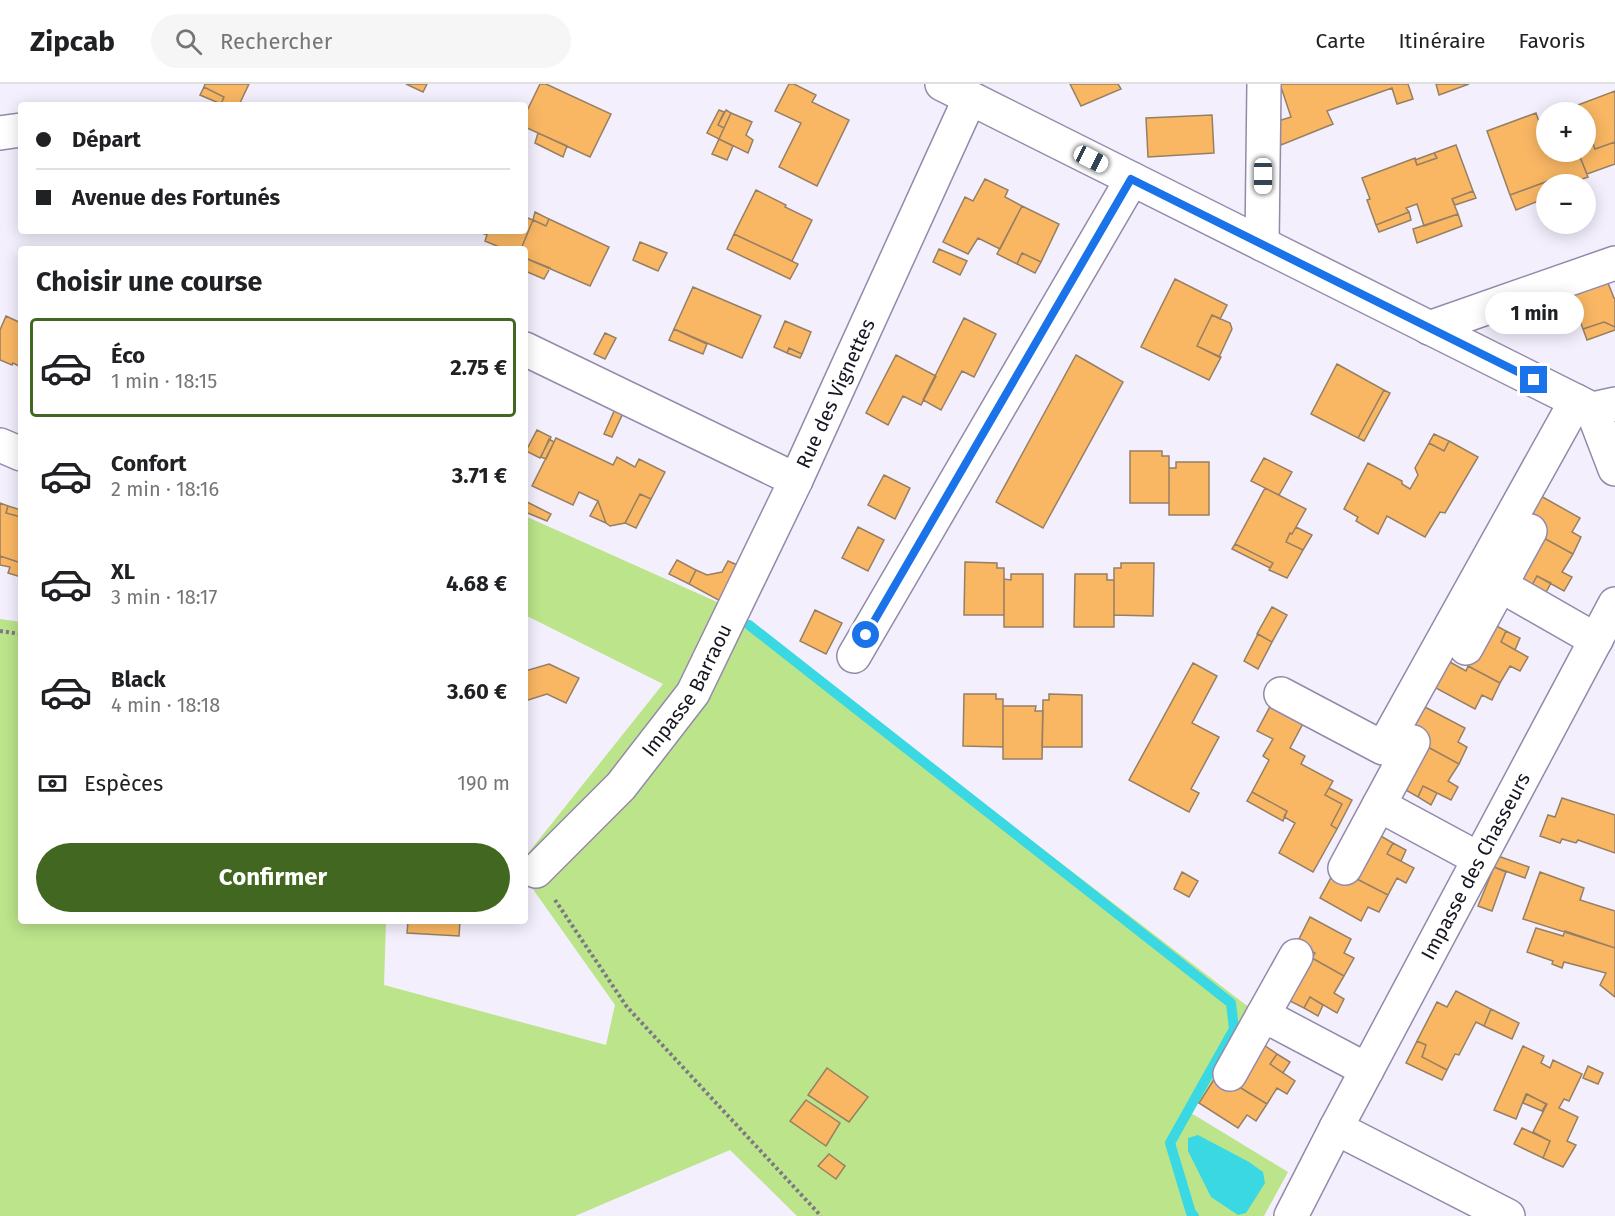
<!DOCTYPE html>
<html lang="fr">
<head>
<meta charset="utf-8">
<style>
	:root { --surface:#fff; --page:#f6f6f6; --text:#202124; --muted:#757577; --line:#e0e0e0; --accent:#426720 }
	body { margin:0; font-family:"Fira Sans",sans-serif; background:var(--page); color:var(--text); height:100vh; display:flex; flex-direction:column; font-size:22px; white-space:nowrap }
	* { box-sizing:border-box; margin:0 }
	p { font-size:20px; color:var(--muted) }
	.icon { flex:none; width:33px; height:33px; fill:none; stroke:currentColor; stroke-width:2; stroke-linecap:round; stroke-linejoin:round }
	.map { position:relative; flex:1; overflow:hidden }
	.side { position:absolute; left:18px; top:162px; width:510px; height:678px; display:flex; flex-direction:column; background:var(--surface); border-radius:6px; box-shadow:0 3px 15px #0003 }
	.side>* { flex:none }
	.top-card { position:absolute; left:18px; top:18px; width:510px; height:132px; border-radius:6px; box-shadow:0 3px 15px #0003; display:grid; align-content:center; height:132px; padding:0 18px; background:var(--surface) }
	.controls { position:absolute; left:1536px; top:18px; display:grid; gap:12px }
	.controls a { display:grid; place-items:center; width:60px; height:60px; border-radius:50%; background:var(--surface); box-shadow:0 3px 15px #0003; font-size:30px }
	.end { position:absolute; width:27px; height:27px; margin:-14px; border:8px solid #1a73e8; background:#fff; box-shadow:0 0 0 3px #fff }
	.from { border-radius:50% }
	.bubble { position:absolute; height:42px; border-radius:21px; background:var(--surface); box-shadow:0 3px 15px #0003; font-size:20px; font-weight:700; line-height:42px; text-align:center }
	.car { position:absolute; width:18px; height:36px; margin:-18px -9px; border-radius:8px; box-shadow:0 0 4px 2px #0007; background:linear-gradient(#fff 24%,#345 0 40%,#fff 0 76%,#345 0 86%,#fff 0) }
	.top-card b { display:flex; align-items:center; gap:21px; height:57px; font-size:22px }
	.top-card b+b { border-top:2px solid var(--line) }
	.top-card i { width:15px; height:15px; background:var(--text) }
	ul { padding:0; list-style:none }
	li { display:flex; align-items:center; gap:18px; height:99px; margin:0 12px 9px; padding:0 6px; border:3px solid transparent; border-radius:6px }
	li div { flex:1 }
	li b { display:block; font-size:22px }
	li em { font-style:normal; font-weight:700 }
	li.active { border-color:var(--accent) }
	li>.icon { width:54px; height:54px; stroke-width:1.5 }
	h2 { padding:0 18px; font-size:27px; line-height:72px }
	.pay { display:flex; align-items:center; gap:15px; height:66px; padding:0 18px; font-size:22px }
	.pay p { margin-inline-start:auto }
	.cta { display:flex; gap:12px; margin-top:auto; padding:12px 18px }
	.cta a { flex:1; height:69px; border-radius:36px; background:var(--accent); color:#fff; font-size:24px; font-weight:700; line-height:69px; text-align:center }
	header { display:flex; align-items:center; gap:36px; box-sizing:border-box; height:84px; padding:0 30px; background:var(--surface); border-bottom:2px solid var(--line) }
	header strong { font-size:28px }
	nav { display:flex; gap:33px; margin-inline-start:auto; font-size:21px }
	.search { width:420px; height:54px; background:var(--page); display:flex; align-items:center; gap:15px; box-sizing:border-box; padding:0 21px; border-radius:33px; color:var(--muted); font-size:22px }
	.map>svg:first-child { display:block }
</style>
</head>
<body>
<header>
<strong>Zipcab</strong>
<div class="search"><svg class="icon" aria-label="search" viewBox="0 0 24 24"><circle cx="10" cy="10" r="6"/><path d="M15 15l6 6"/></svg>Rechercher</div>
<nav><a>Carte</a><a>Itinéraire</a><a>Favoris</a></nav>
</header>
<div class="map">
<svg width="1615" height="1132" viewBox="0 0 1615 1132">
	<rect width="100%" height="100%" fill="#f3effd"/>
	<path fill="#bce48a" d="M525 432 726 522 1259 931 1191 1029 1288 1088 1264 1132H797L730 1066 575 1132H0V535L21 538V837H386L384 901 606 961 615 921 525 794V773L663 600 525 531Z"/>
	<path fill="#39d8e3" d="M1198 1051 1249 1078 1263 1088 1265 1099 1246 1129 1238 1131 1211 1113 1188 1067V1054Z"/>
	<g fill="none" stroke-linecap="round" stroke-linejoin="round">
		<path stroke="#39d8e3" stroke-width="10" d="M749 541 1231 919 1234 945 1170 1059 1191 1129 1194 1132"/>
	</g>
	<path fill="#f9b764" stroke="#967f63" stroke-width="1.5" d="M205 0H249L239 21 221 20 224 13 204 3Z
		M406 0H427L423 8Z
		M540 0H546L611 30 590 73 525 43V31Z
		M789 0H794L816 11 812 18 849 36 817 102 779 83 801 39 775 27Z
		M1070 0H1118L1121 5 1081 22Z
		M1280 0H1408L1413 15 1397 20 1392 4 1327 27 1333 40 1281 61 1275 38 1291 33Z
		M1436 0H1469L1439 11Z
		M204 3 224 13 221 20 200 11Z
		M1615 7V58L1595 65 1586 39V28H1581L1578 21Z
		M719 26 724 28 718 41 724 44 719 55 707 49Z
		M726 26 731 29 724 44 718 41Z
		M731 29 752 38 746 51 753 56 748 69 719 55Z
		M1536 29 1545 55 1546 54V68H1578L1588 93 1568 100H1561L1559 93 1510 111 1487 47Z
		M1212 31 1214 69 1148 73 1146 34Z
		M1587 44 1595 65 1615 58V80L1587 90 1578 68H1586V45Z
		M538 49 567 62 563 73 535 59Z
		M719 55 733 62 727 76 712 70Z
		M1456 61 1473 107 1452 115 1458 130 1424 142 1417 120 1406 124 1409 128 1376 141 1367 116 1370 115 1362 94 1415 74 1417 81 1437 74 1434 69Z
		M1434 69 1437 74 1417 81 1415 76Z
		M1559 93 1561 100H1546V114L1516 126 1510 111Z
		M985 95 1008 106 1005 113 1022 122 1000 165 978 154 968 170 943 158 965 113 973 117Z
		M756 106 786 121 785 123 812 136 792 177 734 150Z
		M1473 107 1476 114 1455 121 1452 115Z
		M1022 122 1059 140 1041 178 1022 169 1017 180 997 170Z
		M535 128 549 135 546 142 533 136Z
		M1409 128 1411 136 1379 148 1376 141Z
		M1458 130 1462 142 1417 159 1413 145Z
		M525 133 533 136 521 165H504L485 157 487 151 477 147H525Z
		M549 135 609 163 590 202 525 174V165H521L533 136 546 142Z
		M734 150 798 180 790 195 727 165Z
		M640 158 667 169 658 187 633 176Z
		M939 165 967 177 960 191 933 178Z
		M1022 169 1041 178 1035 189 1017 180Z
		M525 174 550 184 544 195 525 187Z
		M1175 195 1227 221 1220 235 1212 231 1197 262 1221 273 1209 296 1141 263Z
		M1608 199 1614 214H1615V243L1604 238 1583 245 1571 212Z
		M693 203 761 232 742 274 674 245Z
		M1212 231 1230 239 1232 245 1219 273 1197 262Z
		M6 232 21 239V283L13 279 12 281 0 276V246Z
		M964 234 996 250 974 293 962 287 941 326 923 316Z
		M785 237 811 248 802 270 789 264 787 269 774 263Z
		M1604 238 1615 243V246L1587 256 1583 245Z
		M674 245 707 260 703 270 669 256Z
		M605 249 616 254 605 275 594 270Z
		M789 264 802 270 800 274 787 269Z
		M896 271 936 292 921 321 903 312 888 341 866 329Z
		M1076 271 1123 298 1043 444 996 418Z
		M1337 280 1384 306 1358 354 1311 330Z
		M1384 306 1390 309 1364 357 1358 354Z
		M615 325 623 329 612 353 604 350Z
		M537 346 551 353 540 374 526 367Z
		M1434 350 1449 357 1444 367 1429 359Z
		M556 354 613 381 617 373 635 383 639 375 665 388 651 415 640 410 625 439 610 442 606 439 598 417 579 408 573 421 532 402Z
		M549 355 554 358 546 375 541 373Z
		M1449 357 1478 373 1445 429 1440 428 1425 453 1387 432 1378 450 1356 437 1358 433 1344 425 1368 379 1402 397V400L1410 405 1418 391 1415 384 1429 359 1444 367Z
		M1130 367H1162V372H1169V419H1130Z
		M1264 374 1292 388 1279 411 1251 397Z
		M1176 378H1209V431H1169V384H1176Z
		M884 391 910 404 895 435 868 421Z
		M1265 404 1306 425 1292 450 1290 449 1286 458 1303 466 1287 494 1269 486 1273 479 1235 460Z
		M640 410 651 415 636 444 625 439Z
		M1539 411 1580 434 1572 448 1581 453 1573 470 1540 452 1525 437Z
		M525 417 551 430 547 437 525 428Z
		M598 417 606 439 590 432Z
		M0 419 8 422 6 429 21 433V479L0 472Z
		M8 422 21 426V433L6 429Z
		M858 443 884 456 868 487 842 474Z
		M1296 443 1312 451 1303 466 1286 458 1290 449 1292 450Z
		M1540 452 1573 470 1562 488 1572 493 1564 507 1537 492 1531 503 1517 495Z
		M1235 460 1273 479 1270 484 1232 465Z
		M0 472 21 479V493L8 489 10 483 0 481Z
		M677 476 696 486 689 500 669 490Z
		M728 477 742 483 724 519 689 500 696 486 707 491 722 488Z
		M965 478 997 479V484H1004V531H964Z
		M1121 479H1154L1153 532 1114 531V484H1121Z
		M1011 490H1043V543H1004V495L1011 496Z
		M1075 490H1107V496H1114V543H1074Z
		M1537 492 1551 499 1545 510 1531 503Z
		M1272 523 1287 531 1272 558 1257 550Z
		M815 526 842 539 826 570 800 557Z
		M1493 540 1506 547 1501 558 1528 573 1520 587 1510 582 1500 599 1468 582Z
		M1506 547 1520 554 1515 566 1501 558Z
		M1258 550 1272 558 1258 585 1244 577Z
		M1448 577 1466 587 1468 582 1500 599 1492 616 1482 611 1475 625 1434 603Z
		M1193 579 1217 592 1192 639 1219 653 1191 705 1199 709 1189 728 1129 696Z
		M549 580 579 594 566 619 547 610 525 617V587Z
		M964 610H996V615H1003V663L963 662Z
		M1049 610 1082 611V663H1042L1043 616H1049Z
		M1273 617 1306 634 1290 664 1305 672 1301 680 1333 697 1325 711 1342 720 1331 741 1337 745 1313 788 1279 769 1295 739 1284 733 1287 727 1252 708 1269 676 1263 672 1273 655 1257 647Z
		M1003 622H1036L1035 627H1043L1042 675H1003Z
		M1423 622 1465 644 1458 658 1467 663 1459 680 1426 662 1410 647Z
		M1426 662 1459 680 1448 697 1458 703 1451 716 1423 702 1418 713 1404 705Z
		M1423 702 1437 709 1431 721 1418 713Z
		M1329 704 1352 716 1337 745 1331 741 1342 720 1325 711Z
		M1252 708 1287 727 1283 737 1247 717Z
		M1562 714 1615 731V769L1578 756 1576 759 1562 755 1560 759 1540 752 1548 731 1555 733Z
		M1379 751 1393 759 1387 770 1414 784 1406 799 1397 794 1388 811 1355 794Z
		M1393 759 1406 766 1401 777 1387 770Z
		M1498 772 1529 783 1525 794 1494 783Z
		M1494 783 1506 788 1492 827 1478 822Z
		M1182 788 1198 797 1189 813 1174 805Z
		M1334 788 1353 798 1355 794 1388 811 1379 828 1368 823 1361 837 1320 814Z
		M1540 788 1584 804 1580 816 1615 827V864L1523 835Z
		M1310 833 1351 855 1344 869 1354 874 1344 892 1312 874 1315 869 1297 859Z
		M408 837H460L459 852 407 849Z
		M1536 844 1563 852 1565 847 1615 864V913L1600 901 1606 889 1564 878 1562 884 1552 880 1553 877 1527 868Z
		M1312 874 1344 892 1334 909 1344 915 1337 929 1310 913 1304 924 1290 917Z
		M1456 907 1491 925 1484 942 1476 938 1459 971 1455 970 1447 986 1422 973 1426 961 1417 957 1437 918 1447 923Z
		M1310 913 1323 921 1318 932 1304 924Z
		M1491 925 1519 939 1512 955 1484 942Z
		M1417 957 1426 961 1422 973 1447 986 1442 996 1406 979Z
		M1264 961 1277 970 1270 980 1295 997 1287 1010 1277 1004 1267 1020 1236 1001Z
		M1523 962 1544 972 1541 979 1550 984 1553 976 1582 990 1569 1017 1564 1015 1559 1024 1578 1033 1567 1057 1576 1061 1563 1083 1543 1074 1550 1057 1533 1048 1547 1020 1526 1010 1516 1035 1494 1026Z
		M1277 970 1290 978 1283 989 1270 980Z
		M1588 982 1603 989 1598 1000 1583 994Z
		M827 984 868 1013 849 1038 808 1011Z
		M1215 994 1236 1001 1267 1020 1256 1037 1247 1031 1238 1044 1199 1019Z
		M1527 1010 1546 1020 1542 1027 1523 1019Z
		M806 1016 840 1039 826 1062 790 1037Z
		M1522 1044 1550 1057 1543 1074 1514 1060Z
		M829 1070 845 1082 836 1095 818 1082Z"/>
	<g fill="none" stroke-linecap="round" stroke-linejoin="round">
		<g stroke="#938aaa" stroke-width="36">
			<g id="minor">
				<path d="M942 0 1592 325 1615 320"/>
				<path d="M0 49 21 46"/>
				<path d="M1262 160 1264 0"/>
				<path d="M1429 244 1615 179"/>
				<path id="s1" d="M525 265 796 396 970 14"/>
				<path d="M1592 325 1615 385"/>
				<path d="M0 361 21 370"/>
				<path d="M1500 501 1596 556"/>
				<path d="M1466 564 1530 447"/>
				<path d="M854 572 1132 95"/>
				<path d="M1281 610 1383 664 1576 317"/>
				<path d="M1379 721 1479 775"/>
				<path d="M1345 784 1413 658"/>
				<path id="s2" d="M536 787 621 702 693 609 796 396"/>
				<path d="M1263 931 1367 986"/>
				<path d="M1230 990 1296 872"/>
				<path d="M1291 1132 1336 1044"/>
				<path id="s3" d="M1508 1132 1336 1044 1615 520"/>
			</g>
		</g>
		<path stroke="#7c7885" stroke-width="4" stroke-dasharray="3 3" stroke-linecap="butt" d="M0 547 21 550
			M555 816 627 923 821 1132"/>
		<use href="#minor" stroke="#fff" stroke-width="33"/>
	</g>
	<g fill="none" stroke-linecap="round" stroke-linejoin="round">
		<path stroke="#1a73e8" stroke-width="8" d="M866 551 1131 95 1534 296"/>
	</g>
	<g text-anchor="middle" dominant-baseline="central" stroke-width="5" stroke-linejoin="round" paint-order="stroke">
		<g font-size="20" fill="#191521" stroke="#fefefe">
			<text stroke="none"><textPath href="#s1" startOffset="396">Rue des Vignettes</textPath></text>
			<text stroke="none"><textPath href="#s2" startOffset="237">Impasse Barraou</textPath></text>
			<text stroke="none"><textPath href="#s3" startOffset="490">Impasse des Chasseurs</textPath></text>
		</g>
	</g>
</svg>
<div class="controls">
<a>+</a>
<a>−</a>
</div>
<i class="end from" style="left:866px;top:551px"></i>
<i class="end" style="left:1534px;top:296px"></i>
<div class="bubble" style="left:1485px;top:208px;width:99px">1 min</div>
<i class="car" style="left:1091px;top:75px;rotate:117deg"></i>
<i class="car" style="left:1263px;top:92px;rotate:180deg"></i>
<div class="top-card">
<b><i class="from"></i>Départ</b>
<b><i></i>Avenue des Fortunés</b>
</div>
<section class="side">
<h2>Choisir une course</h2>
<ul>
<li class="active"><svg class="icon" aria-label="car" viewBox="0 0 24 24"><path d="M5 17H2v-5l4-1 3-4h7l3 4 3 1v5h-3M9 17h6M6 11h13"/><circle cx="7" cy="17" r="2"/><circle cx="17" cy="17" r="2"/></svg><div><b>Éco</b><p>1 min · 18:15</p></div><em>2.75 €</em></li>
<li><svg class="icon" aria-label="car" viewBox="0 0 24 24"><path d="M5 17H2v-5l4-1 3-4h7l3 4 3 1v5h-3M9 17h6M6 11h13"/><circle cx="7" cy="17" r="2"/><circle cx="17" cy="17" r="2"/></svg><div><b>Confort</b><p>2 min · 18:16</p></div><em>3.71 €</em></li>
<li><svg class="icon" aria-label="car" viewBox="0 0 24 24"><path d="M5 17H2v-5l4-1 3-4h7l3 4 3 1v5h-3M9 17h6M6 11h13"/><circle cx="7" cy="17" r="2"/><circle cx="17" cy="17" r="2"/></svg><div><b>XL</b><p>3 min · 18:17</p></div><em>4.68 €</em></li>
<li><svg class="icon" aria-label="car" viewBox="0 0 24 24"><path d="M5 17H2v-5l4-1 3-4h7l3 4 3 1v5h-3M9 17h6M6 11h13"/><circle cx="7" cy="17" r="2"/><circle cx="17" cy="17" r="2"/></svg><div><b>Black</b><p>4 min · 18:18</p></div><em>3.60 €</em></li>
</ul>
<div class="pay"><svg class="icon" aria-label="cash" viewBox="0 0 24 24"><path d="M3 7h18v10H3z"/><circle cx="12" cy="12" r="2"/></svg>Espèces<p>190 m</p></div>
<div class="cta"><a>Confirmer</a></div>
</section>
</div>
</body>
</html>
